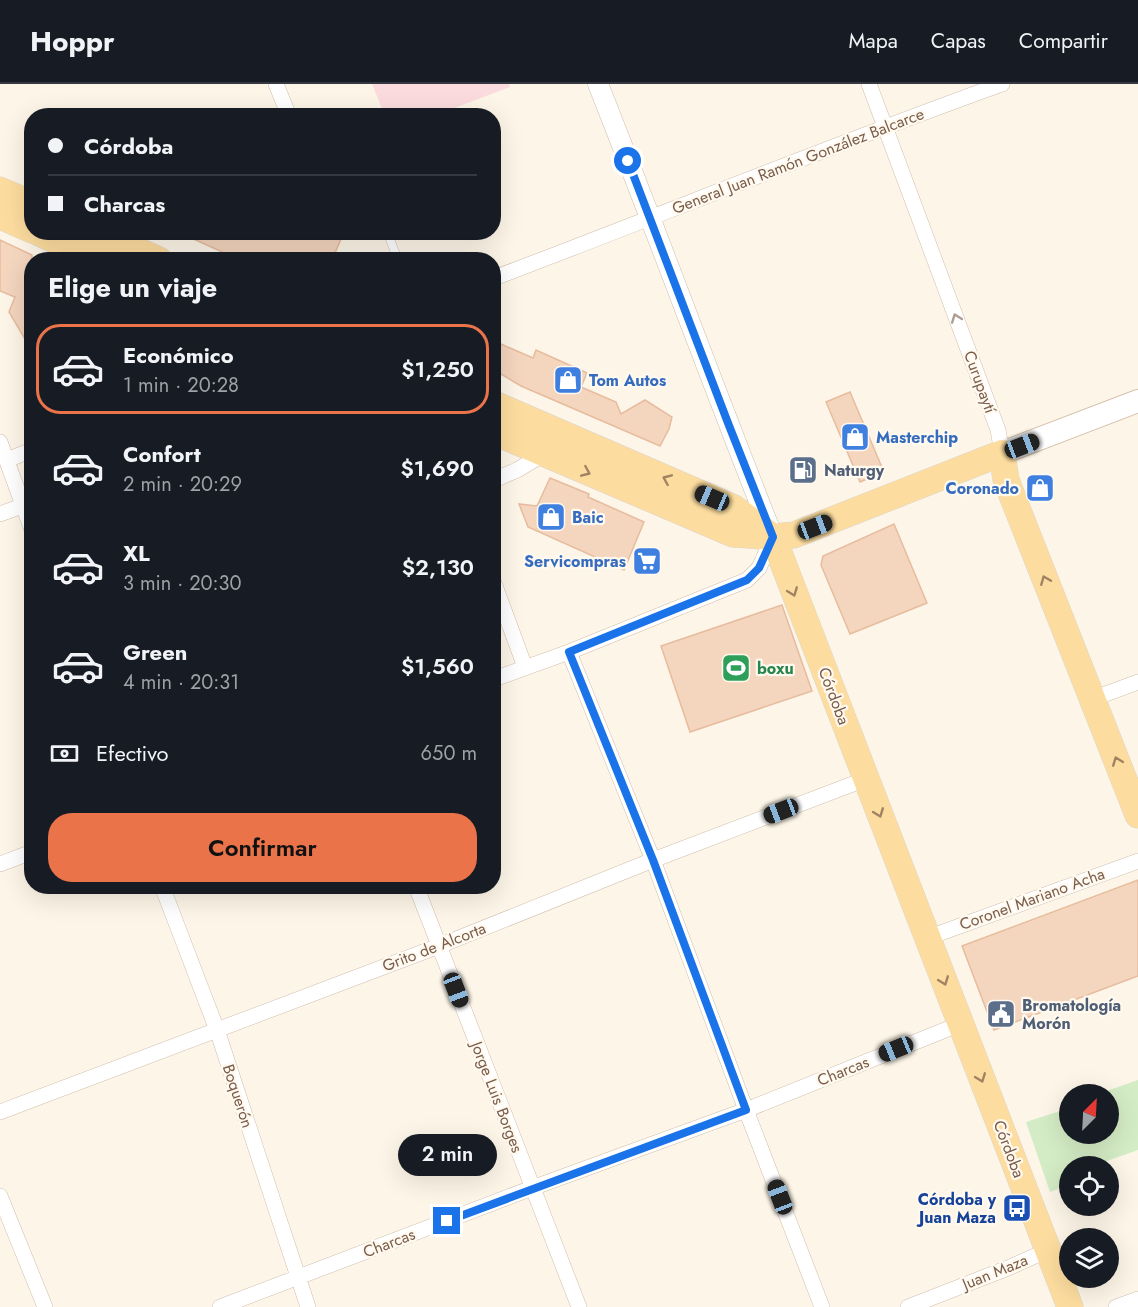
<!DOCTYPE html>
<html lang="es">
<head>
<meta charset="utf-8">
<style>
	:root { --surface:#171b24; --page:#20242c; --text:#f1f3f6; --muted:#9ea1a6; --line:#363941; --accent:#ea734a }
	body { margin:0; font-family:Jost,sans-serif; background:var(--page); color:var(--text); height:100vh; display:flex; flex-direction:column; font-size:22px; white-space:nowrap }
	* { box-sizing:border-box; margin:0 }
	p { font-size:20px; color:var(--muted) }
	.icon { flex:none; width:33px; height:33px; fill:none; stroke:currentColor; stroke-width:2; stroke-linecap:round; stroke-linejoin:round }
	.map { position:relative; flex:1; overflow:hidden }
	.drawer { position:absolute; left:24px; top:168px; width:477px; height:642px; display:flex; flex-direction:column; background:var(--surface); border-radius:24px; box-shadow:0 6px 24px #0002 }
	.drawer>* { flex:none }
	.guide { position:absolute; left:24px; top:24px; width:477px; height:132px; border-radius:24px; box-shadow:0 6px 24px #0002; display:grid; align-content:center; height:132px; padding:0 24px; background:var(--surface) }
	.needle { width:39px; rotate:24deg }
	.fabs { position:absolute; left:1059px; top:1000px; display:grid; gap:12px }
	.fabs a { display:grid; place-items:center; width:60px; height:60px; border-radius:50%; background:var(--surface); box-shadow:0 6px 24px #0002; font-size:30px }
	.end { position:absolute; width:27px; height:27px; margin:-14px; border:8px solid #1a73e8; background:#fff; box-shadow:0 0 0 3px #fff }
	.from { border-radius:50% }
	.bubble { position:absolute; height:42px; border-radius:21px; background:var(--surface); box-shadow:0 6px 24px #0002; font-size:20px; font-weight:600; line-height:42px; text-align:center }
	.car { position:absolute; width:18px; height:36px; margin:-18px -9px; border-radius:8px; box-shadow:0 0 4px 2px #0007; background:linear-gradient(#222 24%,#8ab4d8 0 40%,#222 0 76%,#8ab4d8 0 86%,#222 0) }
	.guide b { display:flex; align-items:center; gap:21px; height:57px; font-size:22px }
	.guide b+b { border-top:2px solid var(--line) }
	.guide i { width:15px; height:15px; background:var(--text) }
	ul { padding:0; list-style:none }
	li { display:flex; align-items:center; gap:18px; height:90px; margin:0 12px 9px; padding:0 12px; border:3px solid transparent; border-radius:24px }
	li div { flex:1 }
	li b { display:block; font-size:22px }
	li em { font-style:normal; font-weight:600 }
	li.current { border-color:var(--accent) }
	li>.icon { width:54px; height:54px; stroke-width:1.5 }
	h2 { padding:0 24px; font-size:27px; line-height:72px }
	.pay { display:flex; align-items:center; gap:15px; height:66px; padding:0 24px; font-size:22px }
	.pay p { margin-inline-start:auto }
	.action { display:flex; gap:12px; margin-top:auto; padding:12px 24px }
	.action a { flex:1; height:69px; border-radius:24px; background:var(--accent); color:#111; font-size:24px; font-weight:600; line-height:69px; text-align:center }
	header { display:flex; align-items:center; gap:36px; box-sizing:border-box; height:84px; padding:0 30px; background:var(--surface); border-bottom:2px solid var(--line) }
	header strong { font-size:28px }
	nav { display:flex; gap:33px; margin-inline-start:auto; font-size:21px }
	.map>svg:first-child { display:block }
</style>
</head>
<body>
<header>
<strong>Hoppr</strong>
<nav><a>Mapa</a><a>Capas</a><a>Compartir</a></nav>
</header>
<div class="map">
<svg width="1138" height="1223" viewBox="0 0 1138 1223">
	<rect width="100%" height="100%" fill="#fdf6e8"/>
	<path fill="#fbdbde" d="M372 0H509L510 3 436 31 385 32Z"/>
	<path fill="#d4ecc5" d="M1138 996V1066L1090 1083H1070L1069 1101 1050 1108 1026 1038 1069 1024 1070 1050H1108V1011H1095Z"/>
	<path fill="#f4d5be" stroke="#e7bc9e" stroke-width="1.5" d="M178 148H344L332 176H240Z
		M0 156 32 171V267L9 228 15 213 0 207Z
		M494 257 533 274 536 266 587 289 581 303 616 318 621 330 645 316 672 333 669 345 660 362 521 302 494 286Z
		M850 308 884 388 860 398 826 318Z
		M550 394 589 410 588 413 644 438 624 486 528 443 519 420 537 422Z
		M894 440 927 519 850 550 821 481 823 472Z
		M782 521 812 607 690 648 661 562Z
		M1138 796V892L994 946 962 862Z"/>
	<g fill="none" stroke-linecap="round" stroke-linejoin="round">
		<g stroke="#d0beac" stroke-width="9">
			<path id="service" d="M388 150 398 176"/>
		</g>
		<g stroke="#d0beac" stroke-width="16">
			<path id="minor" d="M276 0 289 32
				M869 0 998 346 1002 369
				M494 194C663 130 832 61 1002 0
				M0 358 32 446
				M7 376 32 366
				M494 396 517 386 544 370
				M0 430 22 422
				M494 499 525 583
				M569 568 653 776 746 1026 822 1223
				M494 595 569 568 747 496 759 484 773 453
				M1092 615 1138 598
				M0 780 32 768
				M162 802 217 946 308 1223
				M416 802 579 1223
				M927 854 1138 777
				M0 1028 439 862 653 776 866 695
				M0 1112 45 1223
				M220 1223 532 1104 746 1026 960 940
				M908 1223 1008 1184 1048 1166
				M1116 1223 1138 1215"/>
		</g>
		<g stroke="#d0beac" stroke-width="21">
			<path id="tertiary" d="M598 0C658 151 713 302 773 453"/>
		</g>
		<g stroke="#d6c0ac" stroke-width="24">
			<path id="secondary" d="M1002 369 1138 317"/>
		</g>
		<g stroke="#dcd5d0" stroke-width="27">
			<path id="primary" d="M0 106 32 120
				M0 132 32 146
				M37 148 99 176
				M97 148 159 176
				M494 320 734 424 773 453
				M494 348 733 450 773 453 794 451 1002 369 1006 396 1138 731
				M773 453 1070 1223"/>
		</g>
		<use href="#service" stroke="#fff" stroke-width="8"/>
		<use href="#minor" stroke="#fff" stroke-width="15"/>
		<use href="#tertiary" stroke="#fff" stroke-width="20"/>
		<use href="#secondary" stroke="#fff" stroke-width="22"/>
		<use href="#primary" stroke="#fddd9f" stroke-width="26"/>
	</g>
	<defs><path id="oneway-chevron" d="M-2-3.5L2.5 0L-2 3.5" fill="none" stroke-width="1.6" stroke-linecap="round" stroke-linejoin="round" transform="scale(1.5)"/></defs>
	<use stroke="#af9d92" href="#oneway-chevron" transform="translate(956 234) rotate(-110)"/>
	<g stroke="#a18364">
		<use href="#oneway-chevron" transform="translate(586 388) rotate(23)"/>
		<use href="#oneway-chevron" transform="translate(667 395) rotate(-157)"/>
		<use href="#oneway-chevron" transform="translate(1045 496) rotate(-112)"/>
		<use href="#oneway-chevron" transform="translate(793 508) rotate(69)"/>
		<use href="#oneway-chevron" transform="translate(1117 677) rotate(-111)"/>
		<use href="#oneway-chevron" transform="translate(879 729) rotate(69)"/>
		<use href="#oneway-chevron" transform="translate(944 897) rotate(69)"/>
		<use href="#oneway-chevron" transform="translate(981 994) rotate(69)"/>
	</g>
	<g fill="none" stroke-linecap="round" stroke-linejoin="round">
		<path stroke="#1a73e8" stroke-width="8" d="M447 1137 746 1026 653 776 569 568 747 496 759 484 773 453 728 339 628 77"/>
	</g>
	<defs>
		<g id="shop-square" transform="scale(1.5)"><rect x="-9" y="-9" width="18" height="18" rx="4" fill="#3f7fe0" stroke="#fff9ef"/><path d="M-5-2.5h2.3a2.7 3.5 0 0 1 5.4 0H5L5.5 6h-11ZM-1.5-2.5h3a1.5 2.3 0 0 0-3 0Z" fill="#fff"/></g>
		<g id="fuel-square" transform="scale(1.5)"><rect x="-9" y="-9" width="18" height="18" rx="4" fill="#5c6f8a" stroke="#fff9ef"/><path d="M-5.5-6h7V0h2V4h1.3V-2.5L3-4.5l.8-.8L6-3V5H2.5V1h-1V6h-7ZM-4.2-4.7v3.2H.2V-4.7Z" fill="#fff"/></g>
		<g id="supermarket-square" transform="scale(1.5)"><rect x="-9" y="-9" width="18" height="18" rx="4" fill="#3f7fe0" stroke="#fff9ef"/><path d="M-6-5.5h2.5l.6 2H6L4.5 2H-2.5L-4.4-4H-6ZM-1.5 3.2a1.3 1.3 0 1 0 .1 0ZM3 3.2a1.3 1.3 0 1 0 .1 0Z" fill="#fff"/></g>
		<g id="stadium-square" transform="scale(1.5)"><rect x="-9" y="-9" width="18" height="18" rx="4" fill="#2e9e5b" stroke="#fff9ef"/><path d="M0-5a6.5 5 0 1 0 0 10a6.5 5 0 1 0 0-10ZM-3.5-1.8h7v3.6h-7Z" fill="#fff"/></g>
		<g id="civic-square" transform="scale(1.5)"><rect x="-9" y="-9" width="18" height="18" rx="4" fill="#5c6f8a" stroke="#fff9ef"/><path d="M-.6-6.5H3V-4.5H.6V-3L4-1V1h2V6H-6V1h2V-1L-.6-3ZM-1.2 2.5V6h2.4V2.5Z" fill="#fff"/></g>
		<g id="bus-square" transform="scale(1.5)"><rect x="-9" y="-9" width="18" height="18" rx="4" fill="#1a4fb4" stroke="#fff9ef"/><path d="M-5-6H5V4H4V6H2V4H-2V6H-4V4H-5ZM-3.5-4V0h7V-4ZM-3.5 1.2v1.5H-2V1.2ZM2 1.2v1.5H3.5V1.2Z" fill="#fff"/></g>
	</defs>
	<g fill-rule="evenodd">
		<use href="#shop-square" x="568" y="296"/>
		<use href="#shop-square" x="855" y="353"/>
		<use href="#fuel-square" x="803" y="386"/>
		<use href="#shop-square" x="1040" y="404"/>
		<use href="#shop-square" x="551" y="433"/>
		<use href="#supermarket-square" x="647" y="477"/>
		<use href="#stadium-square" x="736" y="584"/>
		<use href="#civic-square" x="1001" y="930"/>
		<use href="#bus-square" x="1017" y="1124"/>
	</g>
	<g text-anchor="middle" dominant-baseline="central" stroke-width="4.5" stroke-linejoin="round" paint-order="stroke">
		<g font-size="16" fill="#795c4a" stroke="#fff9ef">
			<text transform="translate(798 77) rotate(-21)">General Juan Ramón González Balcarce</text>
			<text transform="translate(980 298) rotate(70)">Curupaytí</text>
			<text transform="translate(834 612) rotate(69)">Córdoba</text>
			<text transform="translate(1032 815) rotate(-20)">Coronel Mariano Acha</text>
			<text transform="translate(434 863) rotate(-21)">Grito de Alcorta</text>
			<text transform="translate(843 987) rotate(-22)">Charcas</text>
			<text transform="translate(238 1012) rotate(72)">Boquerón</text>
			<text transform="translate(497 1013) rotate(69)">Jorge Luis Borges</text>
			<text transform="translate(1009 1065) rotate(69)">Córdoba</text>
			<text transform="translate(389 1159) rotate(-21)">Charcas</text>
			<text transform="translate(995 1188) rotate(-22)">Juan Maza</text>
		</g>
		<g font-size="16" font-weight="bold" fill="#366cbe" stroke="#fff9ef" text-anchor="start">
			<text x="589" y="296">Tom Autos</text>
			<text x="876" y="353">Masterchip</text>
			<text x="1019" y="404" text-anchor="end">Coronado</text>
			<text x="572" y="433">Baic</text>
			<text x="626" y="477" text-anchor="end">Servicompras</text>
		</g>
		<g font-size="16" font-weight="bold" fill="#4e5e75" stroke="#fff9ef" text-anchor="start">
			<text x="824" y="386">Naturgy</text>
			<text x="1022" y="921">Bromatología<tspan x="1022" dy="18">Morón</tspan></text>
		</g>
		<g font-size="16" font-weight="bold" fill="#27864d" stroke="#fff9ef" text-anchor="start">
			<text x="757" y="584">boxu</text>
		</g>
		<g font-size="16" font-weight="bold" fill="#164399" stroke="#fff9ef" text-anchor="end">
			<text x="996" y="1115">Córdoba y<tspan x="996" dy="18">Juan Maza</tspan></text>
		</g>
	</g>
</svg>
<div class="fabs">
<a><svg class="needle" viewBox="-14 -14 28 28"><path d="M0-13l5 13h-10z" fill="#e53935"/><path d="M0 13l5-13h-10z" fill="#9ea1a6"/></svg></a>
<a><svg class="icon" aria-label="locate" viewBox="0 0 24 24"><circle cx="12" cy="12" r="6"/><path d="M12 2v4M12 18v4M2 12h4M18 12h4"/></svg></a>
<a><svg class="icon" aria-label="layers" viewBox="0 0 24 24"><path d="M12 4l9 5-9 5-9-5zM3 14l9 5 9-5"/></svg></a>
</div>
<i class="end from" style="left:628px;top:77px"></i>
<i class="end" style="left:447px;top:1137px"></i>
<div class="bubble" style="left:398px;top:1050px;width:99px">2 min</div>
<i class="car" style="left:1022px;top:362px;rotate:69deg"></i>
<i class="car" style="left:712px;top:414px;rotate:293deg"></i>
<i class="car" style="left:815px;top:443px;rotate:69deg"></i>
<i class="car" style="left:781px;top:727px;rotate:249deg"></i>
<i class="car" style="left:456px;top:906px;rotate:159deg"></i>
<i class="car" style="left:896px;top:965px;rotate:248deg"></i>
<i class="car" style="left:780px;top:1113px;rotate:339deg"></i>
<div class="guide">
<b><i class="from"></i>Córdoba</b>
<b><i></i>Charcas</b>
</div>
<section class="drawer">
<h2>Elige un viaje</h2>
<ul>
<li class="current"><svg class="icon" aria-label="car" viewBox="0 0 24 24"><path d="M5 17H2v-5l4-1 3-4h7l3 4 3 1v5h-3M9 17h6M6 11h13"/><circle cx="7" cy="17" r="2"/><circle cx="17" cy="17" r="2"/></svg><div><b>Económico</b><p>1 min · 20:28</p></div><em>$1,250</em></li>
<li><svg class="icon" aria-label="car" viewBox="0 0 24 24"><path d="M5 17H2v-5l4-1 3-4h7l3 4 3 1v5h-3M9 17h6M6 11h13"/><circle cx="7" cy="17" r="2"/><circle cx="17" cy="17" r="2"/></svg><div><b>Confort</b><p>2 min · 20:29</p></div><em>$1,690</em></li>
<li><svg class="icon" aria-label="car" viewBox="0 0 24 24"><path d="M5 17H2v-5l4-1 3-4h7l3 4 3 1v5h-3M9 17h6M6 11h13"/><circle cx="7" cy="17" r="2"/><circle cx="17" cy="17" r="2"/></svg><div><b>XL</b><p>3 min · 20:30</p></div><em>$2,130</em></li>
<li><svg class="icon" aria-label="car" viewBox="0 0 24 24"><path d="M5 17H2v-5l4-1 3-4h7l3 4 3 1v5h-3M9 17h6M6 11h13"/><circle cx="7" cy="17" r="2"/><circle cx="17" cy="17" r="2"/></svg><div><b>Green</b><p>4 min · 20:31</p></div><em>$1,560</em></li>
</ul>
<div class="pay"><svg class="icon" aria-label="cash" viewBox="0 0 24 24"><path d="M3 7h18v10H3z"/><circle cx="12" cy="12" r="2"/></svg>Efectivo<p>650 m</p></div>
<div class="action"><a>Confirmar</a></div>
</section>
</div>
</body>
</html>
